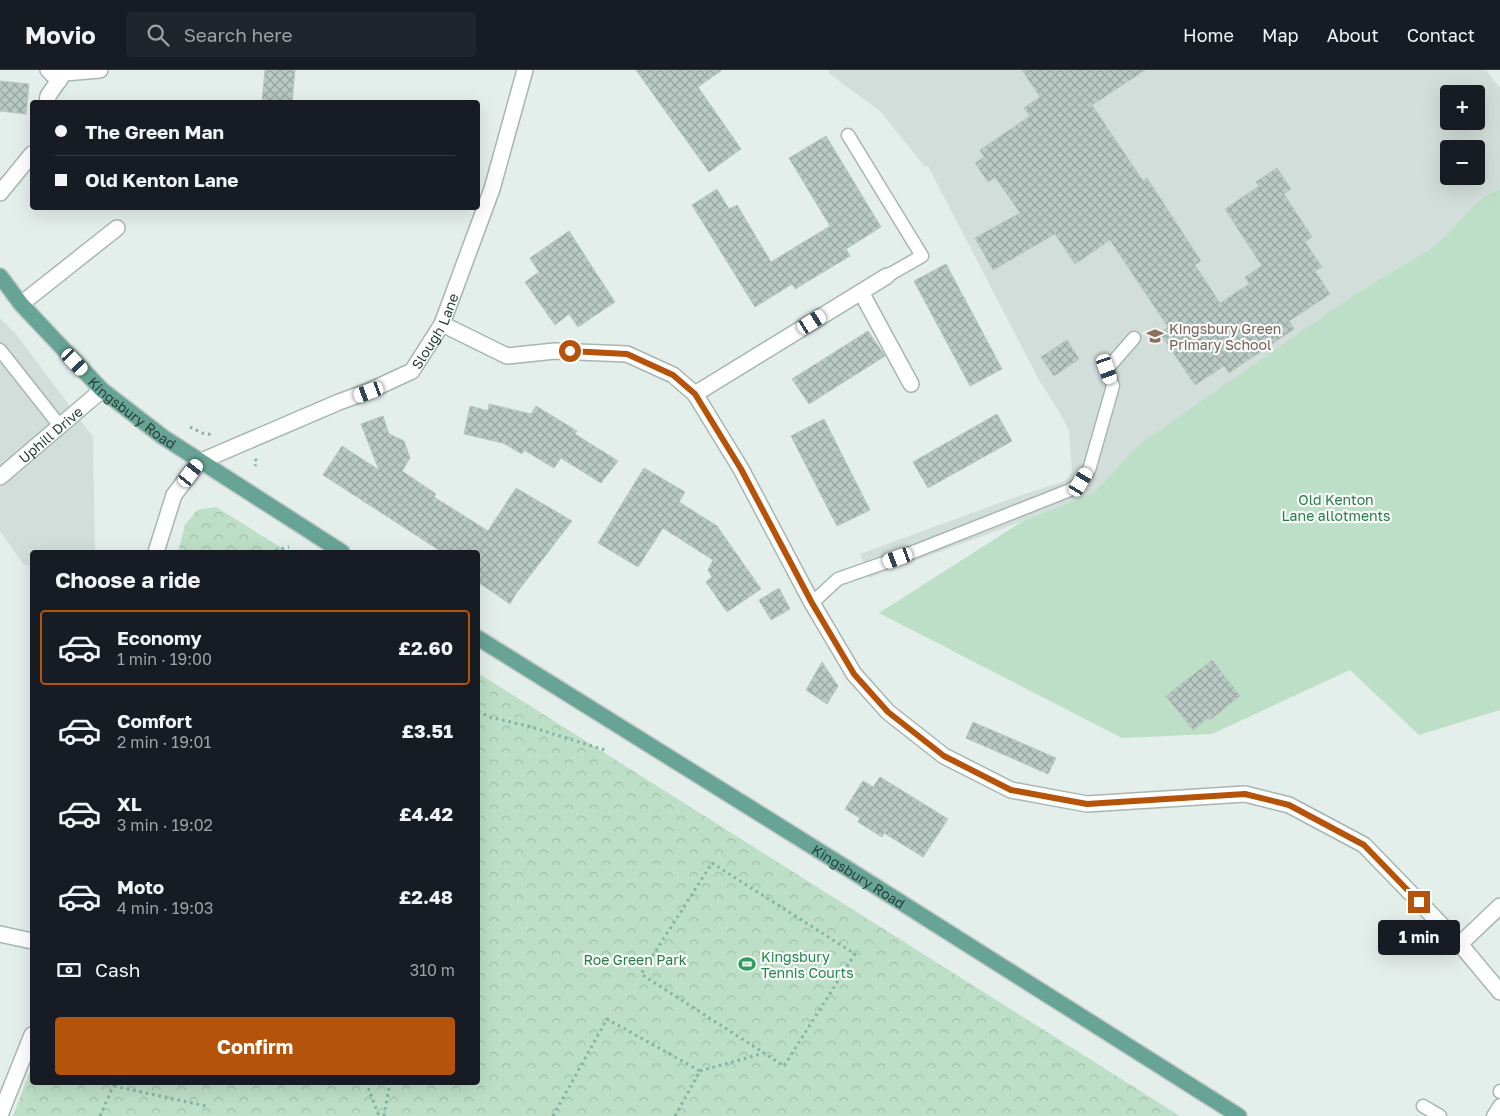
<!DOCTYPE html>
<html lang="en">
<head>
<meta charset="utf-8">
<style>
	:root { --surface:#171b24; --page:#20242c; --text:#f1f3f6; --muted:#9ea1a6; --line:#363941; --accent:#b45309 }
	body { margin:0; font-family:"Golos Text",sans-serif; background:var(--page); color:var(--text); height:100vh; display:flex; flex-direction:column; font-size:19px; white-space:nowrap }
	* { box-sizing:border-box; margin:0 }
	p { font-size:16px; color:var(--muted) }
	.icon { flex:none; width:28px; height:28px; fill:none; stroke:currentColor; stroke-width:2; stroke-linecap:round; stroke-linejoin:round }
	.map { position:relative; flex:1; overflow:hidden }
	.panel { position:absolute; left:30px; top:480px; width:450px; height:535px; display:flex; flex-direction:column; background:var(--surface); border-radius:5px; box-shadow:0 5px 20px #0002 }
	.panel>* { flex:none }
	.banner { position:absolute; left:30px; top:30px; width:450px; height:110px; border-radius:5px; box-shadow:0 5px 20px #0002; display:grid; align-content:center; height:110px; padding:0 25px; background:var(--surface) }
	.buttons { position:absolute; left:1440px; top:15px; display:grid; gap:10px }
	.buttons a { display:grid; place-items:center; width:45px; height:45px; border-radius:5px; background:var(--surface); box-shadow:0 5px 20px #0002; font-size:25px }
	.end { position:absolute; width:22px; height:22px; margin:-11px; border:6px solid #b45309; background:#fff; box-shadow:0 0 0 2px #fff }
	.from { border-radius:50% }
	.bubble { position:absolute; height:35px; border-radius:5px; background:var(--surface); box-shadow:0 5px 20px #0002; font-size:16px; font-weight:700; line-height:35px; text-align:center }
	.car { position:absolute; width:15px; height:30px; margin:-15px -8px; border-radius:6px; box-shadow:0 0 4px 1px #0007; background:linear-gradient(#fff 24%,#345 0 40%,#fff 0 76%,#345 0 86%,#fff 0) }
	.banner b { display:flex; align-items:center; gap:18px; height:48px; font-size:19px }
	.banner b+b { border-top:1px solid var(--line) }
	.banner i { width:12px; height:12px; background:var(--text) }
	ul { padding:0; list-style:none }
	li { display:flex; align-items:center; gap:15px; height:75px; margin:0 10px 8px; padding:0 15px; border:2px solid transparent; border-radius:5px }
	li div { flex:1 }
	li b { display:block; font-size:19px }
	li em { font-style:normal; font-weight:700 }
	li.selected { border-color:var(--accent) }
	li>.icon { width:45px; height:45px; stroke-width:1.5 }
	h2 { padding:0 25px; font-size:22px; line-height:60px }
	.pay { display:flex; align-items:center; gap:12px; height:55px; padding:0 25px; font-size:19px }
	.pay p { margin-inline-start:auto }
	.cta { display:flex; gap:10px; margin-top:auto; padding:10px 25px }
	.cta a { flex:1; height:58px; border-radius:5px; background:var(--accent); color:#fff; font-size:20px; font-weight:700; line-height:58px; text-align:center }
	header { display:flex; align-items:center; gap:30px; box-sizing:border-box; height:70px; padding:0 25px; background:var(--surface); border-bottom:1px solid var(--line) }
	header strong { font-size:24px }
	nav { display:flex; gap:28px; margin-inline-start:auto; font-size:18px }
	.search { width:350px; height:45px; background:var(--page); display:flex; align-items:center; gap:12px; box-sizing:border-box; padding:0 18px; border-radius:5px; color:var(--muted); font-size:19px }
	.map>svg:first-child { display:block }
</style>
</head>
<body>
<header>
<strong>Movio</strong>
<div class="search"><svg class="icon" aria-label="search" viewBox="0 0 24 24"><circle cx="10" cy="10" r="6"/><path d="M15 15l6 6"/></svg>Search here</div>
<nav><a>Home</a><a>Map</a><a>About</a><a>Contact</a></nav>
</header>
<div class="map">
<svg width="1500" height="1046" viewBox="0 0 1500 1046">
	<defs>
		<pattern id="forest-crowns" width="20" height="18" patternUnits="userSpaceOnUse" patternTransform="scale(1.25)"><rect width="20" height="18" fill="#bddfc7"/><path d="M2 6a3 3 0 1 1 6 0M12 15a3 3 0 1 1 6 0" fill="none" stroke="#a2c0ac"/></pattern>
		<pattern id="building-cross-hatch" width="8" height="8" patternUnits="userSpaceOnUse" patternTransform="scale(1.25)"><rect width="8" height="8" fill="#b9c9c3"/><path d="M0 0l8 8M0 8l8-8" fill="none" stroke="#96a59f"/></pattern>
	</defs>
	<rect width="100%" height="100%" fill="#e4eeea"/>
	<path fill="#d2ded9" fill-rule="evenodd" d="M828 0H1486L1500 18V119L1487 125 1473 136 1446 166 1430 179 1357 223 1113 403 1093 423 1023 451 869 508 860 484 1010 429 1065 411 1072 402 1069 362 1063 348 1039 310 928 96 925 97 880 41 831 5ZM1449 24H1476V51H1449ZM1449 79H1476V106H1449Z
		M0 248 16 264 93 367 95 482H32V496L24 495 0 461Z"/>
	<path fill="#bddfc7" d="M1500 119V640L1419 665 1350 600 1212 664 1122 668 879 543 1023 451 1093 423 1113 403 1133 380 1147 369 1357 223 1430 179 1446 166 1473 136 1487 125Z"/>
	<path fill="url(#forest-crowns)" d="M216 437 288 482H178L185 455 197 440Z
		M478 603 1180 1046H13L32 996V1012H478Z"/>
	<path fill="url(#building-cross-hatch)" stroke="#b6c8c1" d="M265 0H295L292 32H262Z
		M636 0H722L698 17 741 79 709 102Z
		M1022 0H1145L1092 35 1143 111 1147 108 1201 191 1195 195 1220 233 1249 214 1245 207 1262 196 1225 139 1259 116 1256 112 1277 98 1291 119 1284 124 1312 167 1305 172 1322 197 1315 201 1330 224 1289 251 1294 259 1229 303 1224 296 1195 315 1160 263 1168 257 1110 170 1075 194 1055 164 993 200 975 168 1020 143 995 107 988 112 975 93 984 87 980 80 1030 46 1024 38 1040 27Z
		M0 11 29 14 26 44 0 41Z
		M826 66 881 157 846 179 850 186 795 219 792 214 755 237 692 135 717 119 729 139 737 135 771 192 830 156 789 88Z
		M569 161 615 232 578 257 569 244 555 255 525 212 539 202 530 188Z
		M946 194 1002 299 970 316 914 211Z
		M868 261 885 286 809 334 792 309Z
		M1067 270 1079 289 1054 306 1041 287Z
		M489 334 531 344 536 336 577 361 575 364 618 391 601 413 561 388 554 398 524 380 522 384 503 373 464 364 470 336 488 341Z
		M997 344 1012 371 928 418 913 392Z
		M383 346 389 364 404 371 410 388 402 401 436 424 434 427 488 461 516 418 572 451 515 525 510 534 478 512V482H442L323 405 342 376 379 400 361 354Z
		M824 349 870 440 837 456 791 366Z
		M644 398 685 422 679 432 717 456 761 519 727 542 706 512 712 507 708 500 713 490 663 458 638 497 598 473Z
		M779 518 790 539 771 550 759 530Z
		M1212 590 1240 626 1210 650 1208 648 1193 660 1166 626Z
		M822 592 838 616 827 634 806 620Z
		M973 652 1056 688 1048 704 966 668Z
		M880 707 948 749 923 787 884 763 882 767 858 752 860 748 845 739 863 711 873 717Z"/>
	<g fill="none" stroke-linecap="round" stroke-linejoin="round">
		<g stroke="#a6b6b1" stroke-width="15">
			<path id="service" d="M848 65 922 186 887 206
				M0 280 60 356
				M812 533 838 509 898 488 1070 420 1081 412 1089 400 1113 316 1107 299 1134 268
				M1500 1021V1022
				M1423 1036 1440 1046
				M1493 1046 1500 1035"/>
		</g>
		<g stroke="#a6b6b1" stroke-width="18">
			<g id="minor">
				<path d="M48 0 59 11"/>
				<path d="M47 32 48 26 64 3 100 0"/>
				<path d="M0 123 32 84"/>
				<path d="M861 222 911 314"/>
				<path d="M21 234 117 158"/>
				<path d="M442 254 507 286 555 281 627 284 673 305 695 324 741 399 812 533 854 604 888 642 944 686 1011 720 1087 734 1245 724 1289 735 1364 775 1460 874 1500 922"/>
				<path d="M695 324 887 206"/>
				<path id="s1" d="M199 392 339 332 369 321 412 301 442 254 492 119 525 0"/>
				<path id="s2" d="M0 407 102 320"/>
				<path d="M0 864 32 871"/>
				<path d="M1460 874 1500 836"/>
			</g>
		</g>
		<g stroke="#a6b6b1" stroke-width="18">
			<path id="tertiary" d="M156 482 174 425 199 392
				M0 1045 32 965"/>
		</g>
		<g stroke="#c1cac8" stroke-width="18">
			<g id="primary">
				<path id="s3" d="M0 206 21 234 102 320 163 367 342 482"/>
				<path id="s4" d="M478 568 845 797 1239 1046"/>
			</g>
		</g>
		<path stroke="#84b2a4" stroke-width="3" stroke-dasharray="2.5 4" stroke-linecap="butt" d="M190 357 202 363 213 365
			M255 389 257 391 255 396
			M269 482 289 477
			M478 641 489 647 528 656 608 681
			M700 1001 764 983 784 996 855 884 712 793 641 904 764 983
			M366 1012 379 1046
			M114 1016 206 1036
			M100 1046 115 1012
			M384 1046 390 1012
			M553 1046 607 949 700 1001 675 1046"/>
		<use href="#service" stroke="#fff" stroke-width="12"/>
		<use href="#minor" stroke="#fff" stroke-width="15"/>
		<use href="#tertiary" stroke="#fff" stroke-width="15"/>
		<use href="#primary" stroke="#68a496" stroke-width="15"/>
	</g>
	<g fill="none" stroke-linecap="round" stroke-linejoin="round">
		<path stroke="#b45309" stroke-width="6" d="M570 281 627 284 673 305 695 324 741 399 812 533 854 604 888 642 944 686 1011 720 1087 734 1245 724 1289 735 1364 775 1419 832"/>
	</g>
	<defs>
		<g id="school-bare" transform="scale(1.35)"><path d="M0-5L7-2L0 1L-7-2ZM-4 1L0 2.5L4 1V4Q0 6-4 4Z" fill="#8d6e63" stroke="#f5faf8" stroke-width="2.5" paint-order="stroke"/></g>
		<g id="stadium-bare" transform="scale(1.35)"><path d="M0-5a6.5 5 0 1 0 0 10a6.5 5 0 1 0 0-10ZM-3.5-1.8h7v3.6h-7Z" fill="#2e9e5b" stroke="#f5faf8" stroke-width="2.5" paint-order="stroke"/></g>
	</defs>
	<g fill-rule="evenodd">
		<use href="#school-bare" x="1155" y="266"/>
		<use href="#stadium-bare" x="747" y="894"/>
	</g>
	<g text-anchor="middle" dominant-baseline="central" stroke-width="4.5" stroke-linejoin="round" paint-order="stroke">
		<g font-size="14" fill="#785e54" stroke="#f5faf8" text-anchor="start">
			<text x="1169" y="258">Kingsbury Green<tspan x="1169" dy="16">Primary School</tspan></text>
		</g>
		<g font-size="14" fill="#234039" stroke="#f5faf8">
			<text stroke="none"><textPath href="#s1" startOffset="278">Slough Lane</textPath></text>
			<text stroke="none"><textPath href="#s3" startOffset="191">Kingsbury Road</textPath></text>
			<text stroke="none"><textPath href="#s2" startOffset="66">Uphill Drive</textPath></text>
			<text stroke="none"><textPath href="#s4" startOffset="449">Kingsbury Road</textPath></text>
		</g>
		<g font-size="14" fill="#2c784b" stroke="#f5faf8">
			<text x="1336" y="429">Old Kenton<tspan x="1336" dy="16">Lane allotments</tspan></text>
			<text x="635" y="889">Roe Green Park</text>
		</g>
		<g font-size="14" fill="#27864d" stroke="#f5faf8" text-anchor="start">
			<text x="761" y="886">Kingsbury<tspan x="761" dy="16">Tennis Courts</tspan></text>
		</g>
	</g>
</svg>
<div class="buttons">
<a>+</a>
<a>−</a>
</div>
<i class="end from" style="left:570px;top:281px"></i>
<i class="end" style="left:1419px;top:832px"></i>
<div class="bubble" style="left:1378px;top:850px;width:82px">1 min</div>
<i class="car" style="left:812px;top:252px;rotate:58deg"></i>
<i class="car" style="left:75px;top:292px;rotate:137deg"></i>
<i class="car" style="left:1107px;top:299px;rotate:161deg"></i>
<i class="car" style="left:369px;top:322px;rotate:250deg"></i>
<i class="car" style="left:191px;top:403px;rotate:37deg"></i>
<i class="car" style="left:1081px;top:412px;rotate:31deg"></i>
<i class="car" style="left:898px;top:488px;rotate:250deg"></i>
<div class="banner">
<b><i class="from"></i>The Green Man</b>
<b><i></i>Old Kenton Lane</b>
</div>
<section class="panel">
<h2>Choose a ride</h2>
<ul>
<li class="selected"><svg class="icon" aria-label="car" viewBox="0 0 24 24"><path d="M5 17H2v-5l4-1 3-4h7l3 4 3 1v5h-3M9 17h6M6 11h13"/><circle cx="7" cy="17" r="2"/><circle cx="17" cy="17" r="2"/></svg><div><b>Economy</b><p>1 min · 19:00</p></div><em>£2.60</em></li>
<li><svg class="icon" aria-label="car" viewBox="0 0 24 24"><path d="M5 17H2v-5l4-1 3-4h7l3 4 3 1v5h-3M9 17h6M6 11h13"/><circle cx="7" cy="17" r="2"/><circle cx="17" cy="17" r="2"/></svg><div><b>Comfort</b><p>2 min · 19:01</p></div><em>£3.51</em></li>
<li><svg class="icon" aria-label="car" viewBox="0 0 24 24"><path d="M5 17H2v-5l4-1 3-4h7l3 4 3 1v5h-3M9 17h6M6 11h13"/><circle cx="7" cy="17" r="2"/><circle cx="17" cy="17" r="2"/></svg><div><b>XL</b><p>3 min · 19:02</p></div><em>£4.42</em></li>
<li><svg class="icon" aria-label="car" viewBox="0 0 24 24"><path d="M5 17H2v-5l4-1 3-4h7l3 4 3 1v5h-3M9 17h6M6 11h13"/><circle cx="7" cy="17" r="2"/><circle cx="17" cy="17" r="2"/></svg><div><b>Moto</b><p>4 min · 19:03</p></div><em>£2.48</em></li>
</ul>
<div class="pay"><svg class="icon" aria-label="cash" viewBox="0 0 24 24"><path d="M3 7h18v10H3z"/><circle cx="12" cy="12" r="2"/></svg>Cash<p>310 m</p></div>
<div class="cta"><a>Confirm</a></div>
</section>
</div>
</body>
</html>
